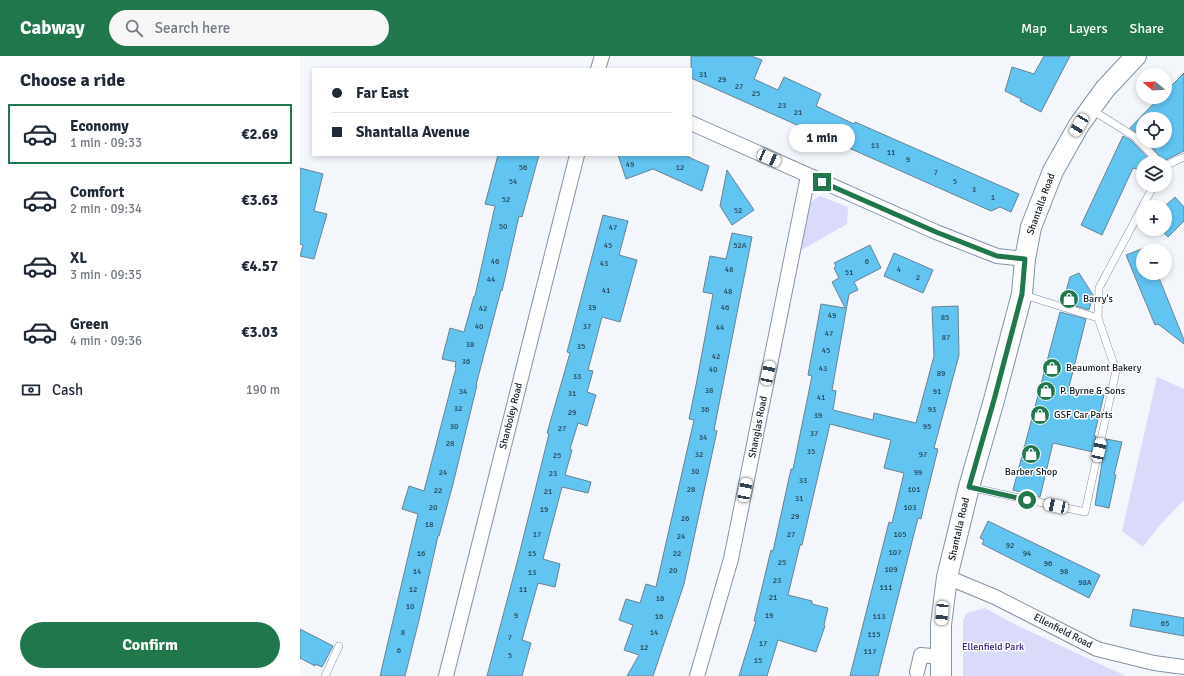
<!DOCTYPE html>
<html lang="en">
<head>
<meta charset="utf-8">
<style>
	:root { --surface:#fff; --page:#f6f6f7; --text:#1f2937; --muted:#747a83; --line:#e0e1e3; --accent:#1f774b }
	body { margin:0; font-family:Signika,sans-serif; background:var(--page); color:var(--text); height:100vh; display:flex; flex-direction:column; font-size:15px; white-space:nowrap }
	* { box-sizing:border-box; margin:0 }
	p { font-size:13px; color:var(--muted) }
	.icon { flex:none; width:22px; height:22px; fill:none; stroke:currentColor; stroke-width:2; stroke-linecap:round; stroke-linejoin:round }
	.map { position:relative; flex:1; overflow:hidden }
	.sheet { display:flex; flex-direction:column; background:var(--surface); width:300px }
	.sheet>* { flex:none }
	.hud { position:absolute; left:12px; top:12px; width:380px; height:88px; border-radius:0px; box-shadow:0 2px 6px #0003; display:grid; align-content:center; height:88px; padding:0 20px; background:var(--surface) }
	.needle { width:26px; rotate:288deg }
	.buttons { position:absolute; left:836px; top:12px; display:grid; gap:8px }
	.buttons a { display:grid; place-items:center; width:36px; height:36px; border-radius:50%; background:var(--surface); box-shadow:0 2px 6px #0003; font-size:20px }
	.end { position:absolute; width:18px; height:18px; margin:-9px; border:5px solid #1f774b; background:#fff; box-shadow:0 0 0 2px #fff }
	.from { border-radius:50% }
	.bubble { position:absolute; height:28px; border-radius:14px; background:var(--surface); box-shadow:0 2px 6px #0003; font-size:13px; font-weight:700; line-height:28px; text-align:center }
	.car { position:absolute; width:12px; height:24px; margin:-12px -6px; border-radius:5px; box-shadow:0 0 3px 1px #0007; background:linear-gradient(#fff 24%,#345 0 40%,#fff 0 76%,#345 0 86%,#fff 0) }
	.hud b { display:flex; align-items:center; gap:14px; height:38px; font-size:15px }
	.hud b+b { border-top:1px solid var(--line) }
	.hud i { width:10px; height:10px; background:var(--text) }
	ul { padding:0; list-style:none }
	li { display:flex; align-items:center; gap:12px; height:60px; margin:0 8px 6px; padding:0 12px; border:2px solid transparent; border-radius:0px }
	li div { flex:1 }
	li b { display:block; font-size:15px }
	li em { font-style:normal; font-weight:700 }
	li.selected { border-color:var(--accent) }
	li>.icon { width:36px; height:36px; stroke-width:1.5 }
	h2 { padding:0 20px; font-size:18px; line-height:48px }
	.pay { display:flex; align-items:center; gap:10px; height:44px; padding:0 20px; font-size:15px }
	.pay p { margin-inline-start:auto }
	.button { display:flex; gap:8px; margin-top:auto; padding:8px 20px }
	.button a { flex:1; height:46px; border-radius:24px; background:var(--accent); color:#fff; font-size:16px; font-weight:700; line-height:46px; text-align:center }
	header { display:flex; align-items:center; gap:24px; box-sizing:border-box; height:56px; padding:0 20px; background:var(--accent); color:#fff }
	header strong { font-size:19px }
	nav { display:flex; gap:22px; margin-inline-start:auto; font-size:14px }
	.search { width:280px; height:36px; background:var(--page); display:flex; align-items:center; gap:10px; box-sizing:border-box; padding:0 14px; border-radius:22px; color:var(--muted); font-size:15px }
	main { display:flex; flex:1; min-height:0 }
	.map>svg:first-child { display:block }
</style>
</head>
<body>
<header>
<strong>Cabway</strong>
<div class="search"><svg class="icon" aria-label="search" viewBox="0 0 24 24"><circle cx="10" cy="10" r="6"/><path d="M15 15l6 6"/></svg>Search here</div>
<nav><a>Map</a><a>Layers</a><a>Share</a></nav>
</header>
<main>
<section class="sheet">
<h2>Choose a ride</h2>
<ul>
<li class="selected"><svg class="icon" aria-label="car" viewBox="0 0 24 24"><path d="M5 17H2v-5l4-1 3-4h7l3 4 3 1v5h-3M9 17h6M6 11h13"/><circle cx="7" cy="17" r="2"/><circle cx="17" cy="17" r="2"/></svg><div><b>Economy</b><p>1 min · 09:33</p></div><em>€2.69</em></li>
<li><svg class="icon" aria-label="car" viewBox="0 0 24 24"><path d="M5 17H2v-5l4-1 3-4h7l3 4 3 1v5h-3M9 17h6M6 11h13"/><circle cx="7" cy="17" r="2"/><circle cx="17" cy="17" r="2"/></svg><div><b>Comfort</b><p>2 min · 09:34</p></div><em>€3.63</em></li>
<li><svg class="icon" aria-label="car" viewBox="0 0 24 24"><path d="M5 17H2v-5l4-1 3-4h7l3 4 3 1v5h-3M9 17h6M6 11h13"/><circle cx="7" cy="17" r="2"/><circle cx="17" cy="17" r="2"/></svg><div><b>XL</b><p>3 min · 09:35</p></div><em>€4.57</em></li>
<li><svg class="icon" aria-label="car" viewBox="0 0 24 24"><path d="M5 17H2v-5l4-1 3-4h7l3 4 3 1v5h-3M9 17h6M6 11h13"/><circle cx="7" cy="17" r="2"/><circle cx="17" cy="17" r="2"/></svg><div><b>Green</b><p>4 min · 09:36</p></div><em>€3.03</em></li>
</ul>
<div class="pay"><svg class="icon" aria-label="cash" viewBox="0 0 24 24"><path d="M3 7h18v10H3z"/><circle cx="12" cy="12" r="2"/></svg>Cash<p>190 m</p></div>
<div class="button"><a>Confirm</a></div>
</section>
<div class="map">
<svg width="884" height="620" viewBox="0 0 884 620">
	<rect width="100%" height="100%" fill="#f3f7fc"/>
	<path fill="#dadafb" d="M520 140 548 151 547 168 498 196 508 148Z
		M857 321 884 333V444L859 470 843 491 822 475Z
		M685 552 716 569 826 620H663V564L667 557Z"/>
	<path fill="#61c4f1" stroke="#688290" d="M391 0H451L462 4 454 23 478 34 484 21 521 38 516 50 554 68 555 66 719 138 711 156 700 151 691 155 391 22Z
		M744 0H770L741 56 720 45 721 43 705 35 712 11 734 18Z
		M884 17V95L864 105 846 85H865V63H843V82L830 72 860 41H865V36Z
		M823 80 832 85 853 107H843V115L833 112 802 179 781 169Z
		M198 99H239L222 161 219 160 202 235 201 234 176 329H177L153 428 139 480H138L119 564 105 620H80L118 458 102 453 109 430 124 435 156 312 155 311 156 306 142 303 150 272 164 276 174 240H175L195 150 185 148Z
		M318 99H387L388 101 409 110 402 135 353 113 326 123Z
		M0 112 23 118 14 155 27 158 14 203 0 200 3 189 0 188Z
		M427 114 454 154 432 169 420 150Z
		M875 141 884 151V165L868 181 860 173H865L864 151Z
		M303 159 328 165 319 199 337 204 320 266 302 261 288 314 293 315 287 336 296 339 287 370 278 367 270 393 272 394 265 419 291 426 288 437 262 431 243 503 260 508 255 531 238 527 222 584 231 587 222 620H187L218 503 249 378 247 377 270 297 267 296Z
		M432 177 452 181 414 374 417 375 384 528 353 620H327L339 599 324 594 333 569 319 564 326 543 340 547 346 528 356 531 394 364 389 363 397 324 413 238 403 236 410 200 426 203Z
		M570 189 581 212 554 226 558 234 549 238 532 334 536 335 533 354 573 364 574 357 616 367 634 300 632 251 658 250 659 299 634 392 638 393 625 445 621 463 618 462 578 620H550L589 466 592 467 604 417 584 412 591 384 530 368 502 489H500L488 539 512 545V548L528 552 524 569 525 570 516 596 478 584 467 620H439L456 565H454L471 494 473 495 491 413H493L512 320 508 319 521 248 545 252 532 226 539 222 534 212 536 210 534 207Z
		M847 191 848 195H843V217H857L884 284V288L858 268 855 269 826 199Z
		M594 197 633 214 623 237 584 220Z
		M779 217 793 239 789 254 763 246 770 221Z
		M760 256 786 263 769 331 804 339 794 380H796L793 396 753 387 740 441 713 434Z
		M806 383 822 386 814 419H816L809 452 795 449Z
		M688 465 800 519 789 542 682 488 684 484 680 482Z
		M833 553 884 562V580L830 570Z
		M0 573 33 590 22 611 15 608V610L0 602Z"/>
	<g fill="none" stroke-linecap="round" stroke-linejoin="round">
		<g stroke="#7f93a6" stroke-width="8">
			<path id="lane" d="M792 54 835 81 860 107
				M865 110 884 101
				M724 239 798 262
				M669 431 785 456 816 315 798 262 799 232 854 129
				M25 620 39 590"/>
		</g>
		<g stroke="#7f93a6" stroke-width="16">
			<path id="street" d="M298 13 302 0
				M391 67 636 176 697 200 725 203
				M647 521 695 541 797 593 854 607 884 611
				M617 616 621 599 641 601
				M146 620 277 99
				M397 620 431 503 508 120"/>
		</g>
		<g stroke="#7f93a6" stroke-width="22">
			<path id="secondary" d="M641 620V569L647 521 669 431 694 344 722 238 725 203 731 171 753 115 779 69 805 33 836 0"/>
		</g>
		<use href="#lane" stroke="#fff" stroke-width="7"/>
		<use href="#street" stroke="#fff" stroke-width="14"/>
		<use href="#secondary" stroke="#fff" stroke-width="20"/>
	</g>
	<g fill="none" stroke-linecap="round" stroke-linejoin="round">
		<path stroke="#1f774b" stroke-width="5" d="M522 126 636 176 697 200 725 203 722 238 694 344 669 431 727 444"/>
	</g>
	<defs>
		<g id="shop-disc" transform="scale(1)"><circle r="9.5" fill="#1f774b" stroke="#fff"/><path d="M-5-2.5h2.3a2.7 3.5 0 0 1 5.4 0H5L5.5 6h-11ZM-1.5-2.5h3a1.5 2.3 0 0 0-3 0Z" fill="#fff"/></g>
	</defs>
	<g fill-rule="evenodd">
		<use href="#shop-disc" x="769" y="243"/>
		<use href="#shop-disc" x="752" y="312"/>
		<use href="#shop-disc" x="746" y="335"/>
		<use href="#shop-disc" x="740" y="359"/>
		<use href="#shop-disc" x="731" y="398"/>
	</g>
	<g text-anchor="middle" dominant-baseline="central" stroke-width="3" stroke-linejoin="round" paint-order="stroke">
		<g font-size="8" fill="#254354">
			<text x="403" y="18">31</text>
			<text x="422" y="23">29</text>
			<text x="439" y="30">27</text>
			<text x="456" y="37">25</text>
			<text x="482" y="49">23</text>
			<text x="498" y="56">21</text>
			<text x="575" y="89">13</text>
			<text x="591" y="96">11</text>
			<text x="608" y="103">9</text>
			<text x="330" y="108">49</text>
			<text x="223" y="111">56</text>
			<text x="380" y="111">12</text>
			<text x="636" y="116">7</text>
			<text x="213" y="125">54</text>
			<text x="655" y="125">5</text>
			<text x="674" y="133">3</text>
			<text x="693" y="141">1</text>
			<text x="206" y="143">52</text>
			<text x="438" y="154">52</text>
			<text x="203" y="170">50</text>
			<text x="313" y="171">47</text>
			<text x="308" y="189">45</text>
			<text x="440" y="189">52A</text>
			<text x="195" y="205">46</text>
			<text x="567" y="205">6</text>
			<text x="304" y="207">43</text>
			<text x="429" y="213">48</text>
			<text x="599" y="213">4</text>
			<text x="549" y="216">51</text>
			<text x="618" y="221">2</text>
			<text x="191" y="223">44</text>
			<text x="306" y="234">41</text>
			<text x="428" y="235">48</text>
			<text x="292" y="251">39</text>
			<text x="425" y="251">46</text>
			<text x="183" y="252">42</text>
			<text x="532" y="259">49</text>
			<text x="645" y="261">85</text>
			<text x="179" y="270">40</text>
			<text x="287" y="270">37</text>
			<text x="420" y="271">44</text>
			<text x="529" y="277">47</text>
			<text x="646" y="281">87</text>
			<text x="170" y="288">38</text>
			<text x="281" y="290">35</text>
			<text x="526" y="294">45</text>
			<text x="416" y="300">42</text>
			<text x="166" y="305">36</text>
			<text x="523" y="312">43</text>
			<text x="413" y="313">40</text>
			<text x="641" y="317">89</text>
			<text x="277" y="320">33</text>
			<text x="409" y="334">38</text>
			<text x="163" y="335">34</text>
			<text x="637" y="335">91</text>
			<text x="272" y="337">31</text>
			<text x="521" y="341">41</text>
			<text x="158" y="352">32</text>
			<text x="405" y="353">36</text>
			<text x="632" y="353">93</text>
			<text x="272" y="356">29</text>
			<text x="518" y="359">39</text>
			<text x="154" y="370">30</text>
			<text x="627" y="370">95</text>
			<text x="262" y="372">27</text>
			<text x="514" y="377">37</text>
			<text x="403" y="381">34</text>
			<text x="150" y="387">28</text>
			<text x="511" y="395">35</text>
			<text x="399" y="398">32</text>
			<text x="623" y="398">97</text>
			<text x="257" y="399">25</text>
			<text x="395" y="415">30</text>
			<text x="143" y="416">24</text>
			<text x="618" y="416">99</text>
			<text x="253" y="417">23</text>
			<text x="503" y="424">33</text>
			<text x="391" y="433">28</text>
			<text x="614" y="433">101</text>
			<text x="138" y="434">22</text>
			<text x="248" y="435">21</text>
			<text x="499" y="442">31</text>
			<text x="133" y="451">20</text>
			<text x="610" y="451">103</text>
			<text x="244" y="453">19</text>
			<text x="495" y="460">29</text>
			<text x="385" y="462">26</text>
			<text x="129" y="468">18</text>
			<text x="237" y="478">17</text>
			<text x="491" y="478">27</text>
			<text x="600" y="478">105</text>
			<text x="381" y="480">24</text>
			<text x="710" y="489">92</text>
			<text x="595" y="496">107</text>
			<text x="121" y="497">16</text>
			<text x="232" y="497">15</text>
			<text x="377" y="497">22</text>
			<text x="727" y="497">94</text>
			<text x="482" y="506">25</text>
			<text x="748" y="507">96</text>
			<text x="591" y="513">109</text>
			<text x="373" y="514">20</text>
			<text x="117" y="515">14</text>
			<text x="764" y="515">98</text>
			<text x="232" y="516">13</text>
			<text x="477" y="524">23</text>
			<text x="785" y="526">98A</text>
			<text x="586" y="531">111</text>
			<text x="113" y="533">12</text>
			<text x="223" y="533">11</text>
			<text x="473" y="541">21</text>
			<text x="360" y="542">18</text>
			<text x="110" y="550">10</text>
			<text x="216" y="559">9</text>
			<text x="469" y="559">19</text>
			<text x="359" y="560">16</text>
			<text x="579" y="560">113</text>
			<text x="865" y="567">65</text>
			<text x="103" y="576">8</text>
			<text x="354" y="576">14</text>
			<text x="574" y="578">115</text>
			<text x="210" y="581">7</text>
			<text x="463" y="587">17</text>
			<text x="344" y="591">12</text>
			<text x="99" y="594">6</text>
			<text x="570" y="595">117</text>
			<text x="210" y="599">5</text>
			<text x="458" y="604">15</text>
		</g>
		<g font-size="10" fill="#11181f" stroke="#fff">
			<text transform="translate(741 148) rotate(-70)">Shantalla Road</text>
			<text transform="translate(211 360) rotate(-76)">Shanboley Road</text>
			<text transform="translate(458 371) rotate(-79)">Shanglas Road</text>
			<text transform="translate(659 473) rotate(-77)">Shantalla Road</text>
			<text transform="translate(763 575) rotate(27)">Ellenfield Road</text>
		</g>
		<g font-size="10" fill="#11181f" stroke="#fff" text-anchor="start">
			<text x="783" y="243">Barry's</text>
			<text x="766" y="312">Beaumont Bakery</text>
			<text x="760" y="335">P. Byrne &amp; Sons</text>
			<text x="754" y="359">GSF Car Parts</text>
			<text x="731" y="416" text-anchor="middle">Barber Shop</text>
		</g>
		<g font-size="10" fill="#322079" stroke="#fff">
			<text x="693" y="591">Ellenfield Park</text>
		</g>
	</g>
</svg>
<div class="buttons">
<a><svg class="needle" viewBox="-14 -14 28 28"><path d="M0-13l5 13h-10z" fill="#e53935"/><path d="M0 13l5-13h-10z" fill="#747a83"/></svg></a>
<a><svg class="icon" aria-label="locate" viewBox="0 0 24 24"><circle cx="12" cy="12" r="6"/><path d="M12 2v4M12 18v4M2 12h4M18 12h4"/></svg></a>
<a><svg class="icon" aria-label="layers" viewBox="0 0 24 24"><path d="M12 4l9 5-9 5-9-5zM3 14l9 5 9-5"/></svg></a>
<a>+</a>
<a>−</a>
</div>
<i class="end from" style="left:727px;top:444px"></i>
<i class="end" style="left:522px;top:126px"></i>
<div class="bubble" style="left:489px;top:68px;width:66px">1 min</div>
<i class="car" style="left:779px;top:69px;rotate:211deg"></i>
<i class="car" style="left:469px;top:102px;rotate:114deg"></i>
<i class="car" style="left:468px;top:317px;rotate:12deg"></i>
<i class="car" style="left:799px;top:394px;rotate:12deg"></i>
<i class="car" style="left:445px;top:434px;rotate:11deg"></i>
<i class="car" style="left:756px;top:450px;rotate:282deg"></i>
<i class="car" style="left:642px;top:557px;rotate:185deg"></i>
<div class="hud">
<b><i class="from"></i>Far East</b>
<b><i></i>Shantalla Avenue</b>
</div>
</div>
</main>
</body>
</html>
